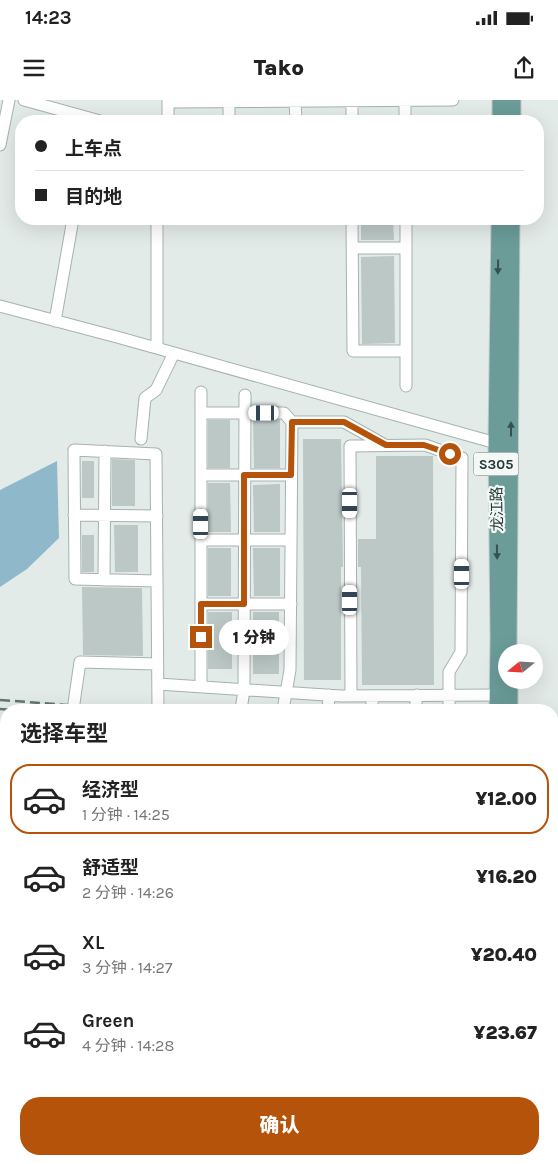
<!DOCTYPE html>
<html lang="zh">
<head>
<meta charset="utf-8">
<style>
	:root { --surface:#fff; --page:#f2f2f2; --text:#222; --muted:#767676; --line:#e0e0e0; --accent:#b45309 }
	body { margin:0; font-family:Karla,"Noto Sans SC",sans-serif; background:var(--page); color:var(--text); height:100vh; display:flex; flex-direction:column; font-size:19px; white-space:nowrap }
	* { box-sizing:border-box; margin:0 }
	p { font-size:16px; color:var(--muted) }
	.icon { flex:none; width:28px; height:28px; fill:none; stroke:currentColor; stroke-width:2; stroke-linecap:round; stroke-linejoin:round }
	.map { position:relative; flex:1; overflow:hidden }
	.sheet { position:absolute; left:0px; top:604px; width:559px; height:461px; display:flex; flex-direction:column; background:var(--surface); border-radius:20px 20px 0 0; box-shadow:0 5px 20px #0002 }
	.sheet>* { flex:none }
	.banner { position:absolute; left:15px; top:15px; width:529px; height:110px; border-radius:20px; box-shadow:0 5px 20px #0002; display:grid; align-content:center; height:110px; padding:0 20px; background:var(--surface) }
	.needle { width:32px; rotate:252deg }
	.controls { position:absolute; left:498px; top:544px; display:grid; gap:10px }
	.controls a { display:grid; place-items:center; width:45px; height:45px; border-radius:50%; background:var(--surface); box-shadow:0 5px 20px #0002; font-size:25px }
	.end { position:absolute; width:22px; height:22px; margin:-11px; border:6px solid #b45309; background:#fff; box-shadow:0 0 0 2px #fff }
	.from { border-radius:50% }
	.bubble { position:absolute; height:35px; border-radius:18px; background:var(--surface); box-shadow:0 5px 20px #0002; font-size:16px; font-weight:800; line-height:35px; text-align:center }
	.car { position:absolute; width:15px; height:30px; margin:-15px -8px; border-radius:6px; box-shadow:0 0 4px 1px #0007; background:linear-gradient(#fff 24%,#345 0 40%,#fff 0 76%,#345 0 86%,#fff 0) }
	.banner b { display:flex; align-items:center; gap:18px; height:48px; font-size:19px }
	.banner b+b { border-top:1px solid var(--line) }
	.banner i { width:12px; height:12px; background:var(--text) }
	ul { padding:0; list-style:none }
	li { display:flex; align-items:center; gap:15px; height:70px; margin:0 10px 8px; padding:0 10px; border:2px solid transparent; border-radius:20px }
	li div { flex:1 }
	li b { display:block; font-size:19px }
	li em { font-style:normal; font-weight:800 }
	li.on { border-color:var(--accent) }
	li>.icon { width:45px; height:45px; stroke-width:1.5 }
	h2 { padding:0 20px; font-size:22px; line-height:60px }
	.action { display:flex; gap:10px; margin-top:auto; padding:10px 20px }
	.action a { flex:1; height:58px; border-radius:20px; background:var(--accent); color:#fff; font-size:20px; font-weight:800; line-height:58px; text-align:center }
	.status { display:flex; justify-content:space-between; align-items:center; height:35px; padding:0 25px; background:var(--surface); direction:ltr }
	.status svg { height:14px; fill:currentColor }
	header { display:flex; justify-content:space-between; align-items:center; height:65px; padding:0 20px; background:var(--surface); font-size:22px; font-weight:800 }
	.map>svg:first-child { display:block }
</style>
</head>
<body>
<div class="status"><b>14:23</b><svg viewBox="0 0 49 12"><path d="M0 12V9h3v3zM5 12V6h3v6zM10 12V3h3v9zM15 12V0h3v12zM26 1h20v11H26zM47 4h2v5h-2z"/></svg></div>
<header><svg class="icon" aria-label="menu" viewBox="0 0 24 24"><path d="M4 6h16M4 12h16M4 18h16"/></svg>Tako<svg class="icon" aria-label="share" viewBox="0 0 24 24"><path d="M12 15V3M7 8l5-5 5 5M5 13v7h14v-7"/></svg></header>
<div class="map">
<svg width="558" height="1064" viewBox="0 0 558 1064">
	<rect width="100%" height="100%" fill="#e3ebe9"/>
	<path fill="#90b8cb" d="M57 361 59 438 27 469 0 487V390Z"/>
	<path fill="#bbc8c5" d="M361 119H393L394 140H361Z
		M394 156 395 243 362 244 361 157Z
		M208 320H230V368H208Z
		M253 320H280V368H254Z
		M303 339H341L343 467H341V580H304Z
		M376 356H433L434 585H362L361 467H358V439H376Z
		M112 359 135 360V406H112Z
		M82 361H94V398H82Z
		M208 383H230L231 432H208Z
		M280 384V432H254L253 385Z
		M114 425H138V472H115Z
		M82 435H94V472H82Z
		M208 448H231V496H208Z
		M253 448H280V496H254Z
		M82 487 142 488 143 556 83 555Z
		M208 512H232V569H208Z
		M253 512H279V574H253Z"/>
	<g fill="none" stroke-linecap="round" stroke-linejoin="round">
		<g stroke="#a6b2b0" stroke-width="13">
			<path id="minor" d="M24 0 100 21
				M168 0V21
				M229 0V21
				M295 0 296 21
				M352 0V21
				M405 0V21
				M168 2 453 0
				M0 45 9 0
				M157 119V248
				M352 119 353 251H406
				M406 119V286
				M352 148H406
				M0 206 117 237 496 343
				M55 221 73 119
				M201 292V587
				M201 313H284L292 322H344L385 345
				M141 339 145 298 156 290 174 253
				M201 375H291
				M74 415 157 416
				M201 440H291
				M104 480 105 351
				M157 481 75 479 74 350 156 354 158 610
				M201 504H291
				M158 584 341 596 497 595
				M351 596 350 346 425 345 462 358 461 552 449 572V610
				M73 610 80 562 157 564
				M241 610 244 590 245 295
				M283 610 290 570 292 322
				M328 610 329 595
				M371 610 373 596
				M415 610 417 595
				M43 1064V1059
				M154 1064V1059
				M289 1064 298 1059"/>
		</g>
		<g stroke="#c2c8c7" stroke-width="17">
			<path id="primary" d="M500 21V0
				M513 21V0
				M509 552 512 119
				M510 580V610
				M497 610 498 538 496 343 499 119
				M552 875 558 876
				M552 891H558
				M0 892H6
				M552 903 558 902
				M0 909H6
				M552 916H558
				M470 1064 472 1059
				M487 1064 489 1059"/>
		</g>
		<use href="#minor" stroke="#fff" stroke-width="11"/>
		<use href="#primary" stroke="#6b9c98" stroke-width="15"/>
		<path stroke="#5f7674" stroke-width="2.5" stroke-dasharray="10 5" stroke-linecap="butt" d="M0 600 135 610
			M0 609 13 610
			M552 659 558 660
			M552 670H558"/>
	</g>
	<defs><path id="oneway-solid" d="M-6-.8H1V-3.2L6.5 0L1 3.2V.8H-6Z" transform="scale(1.25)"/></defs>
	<g fill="#365250">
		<use href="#oneway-solid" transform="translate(498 167) rotate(91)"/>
		<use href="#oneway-solid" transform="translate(511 329) rotate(-90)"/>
		<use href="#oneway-solid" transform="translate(497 452) rotate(89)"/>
	</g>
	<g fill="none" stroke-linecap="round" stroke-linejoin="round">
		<path stroke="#b45309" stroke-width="6" d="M201 537V504H244V375H291L292 322H344L386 345H424L450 354"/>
	</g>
	<g text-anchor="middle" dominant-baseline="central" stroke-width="4.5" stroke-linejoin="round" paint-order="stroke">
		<rect fill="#f3f8f6" stroke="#627371" stroke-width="1" x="473.5" y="352.5" width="45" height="23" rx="4"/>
		<g font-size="14" font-weight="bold" fill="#243a38">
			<text x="496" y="364">S305</text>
		</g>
		<g font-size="15" fill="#243a38" stroke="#f3f8f6">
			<text transform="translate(497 409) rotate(-91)">龙江路</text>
		</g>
	</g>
</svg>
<div class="controls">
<a><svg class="needle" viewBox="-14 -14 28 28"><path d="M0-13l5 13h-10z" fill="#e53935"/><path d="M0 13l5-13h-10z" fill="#767676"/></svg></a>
</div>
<i class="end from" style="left:450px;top:354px"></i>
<i class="end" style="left:201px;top:537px"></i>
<div class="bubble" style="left:219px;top:520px;width:70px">1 分钟</div>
<i class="car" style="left:264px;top:313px;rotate:270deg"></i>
<i class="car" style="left:350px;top:403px;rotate:180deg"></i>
<i class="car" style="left:201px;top:424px;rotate:0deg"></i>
<i class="car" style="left:462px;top:474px;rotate:0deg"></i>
<i class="car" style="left:350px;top:500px;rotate:0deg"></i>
<div class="banner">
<b><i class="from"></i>上车点</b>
<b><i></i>目的地</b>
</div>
<section class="sheet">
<h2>选择车型</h2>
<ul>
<li class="on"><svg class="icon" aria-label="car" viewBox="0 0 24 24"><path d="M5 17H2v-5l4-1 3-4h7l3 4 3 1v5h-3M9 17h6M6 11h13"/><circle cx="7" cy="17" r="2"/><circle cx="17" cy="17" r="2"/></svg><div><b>经济型</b><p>1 分钟 · 14:25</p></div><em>¥12.00</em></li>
<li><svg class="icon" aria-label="car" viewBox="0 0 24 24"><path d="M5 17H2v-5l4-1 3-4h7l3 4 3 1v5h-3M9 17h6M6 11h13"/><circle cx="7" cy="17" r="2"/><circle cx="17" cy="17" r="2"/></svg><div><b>舒适型</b><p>2 分钟 · 14:26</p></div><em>¥16.20</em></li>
<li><svg class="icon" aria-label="car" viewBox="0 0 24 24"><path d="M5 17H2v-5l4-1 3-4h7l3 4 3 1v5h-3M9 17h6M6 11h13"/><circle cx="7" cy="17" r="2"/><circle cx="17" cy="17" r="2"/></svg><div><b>XL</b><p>3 分钟 · 14:27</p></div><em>¥20.40</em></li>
<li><svg class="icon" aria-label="car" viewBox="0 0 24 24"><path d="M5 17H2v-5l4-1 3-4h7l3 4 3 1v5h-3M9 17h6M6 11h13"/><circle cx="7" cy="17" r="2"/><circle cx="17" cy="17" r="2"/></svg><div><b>Green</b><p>4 分钟 · 14:28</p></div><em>¥23.67</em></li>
</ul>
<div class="action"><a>确认</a></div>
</section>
</div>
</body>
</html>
